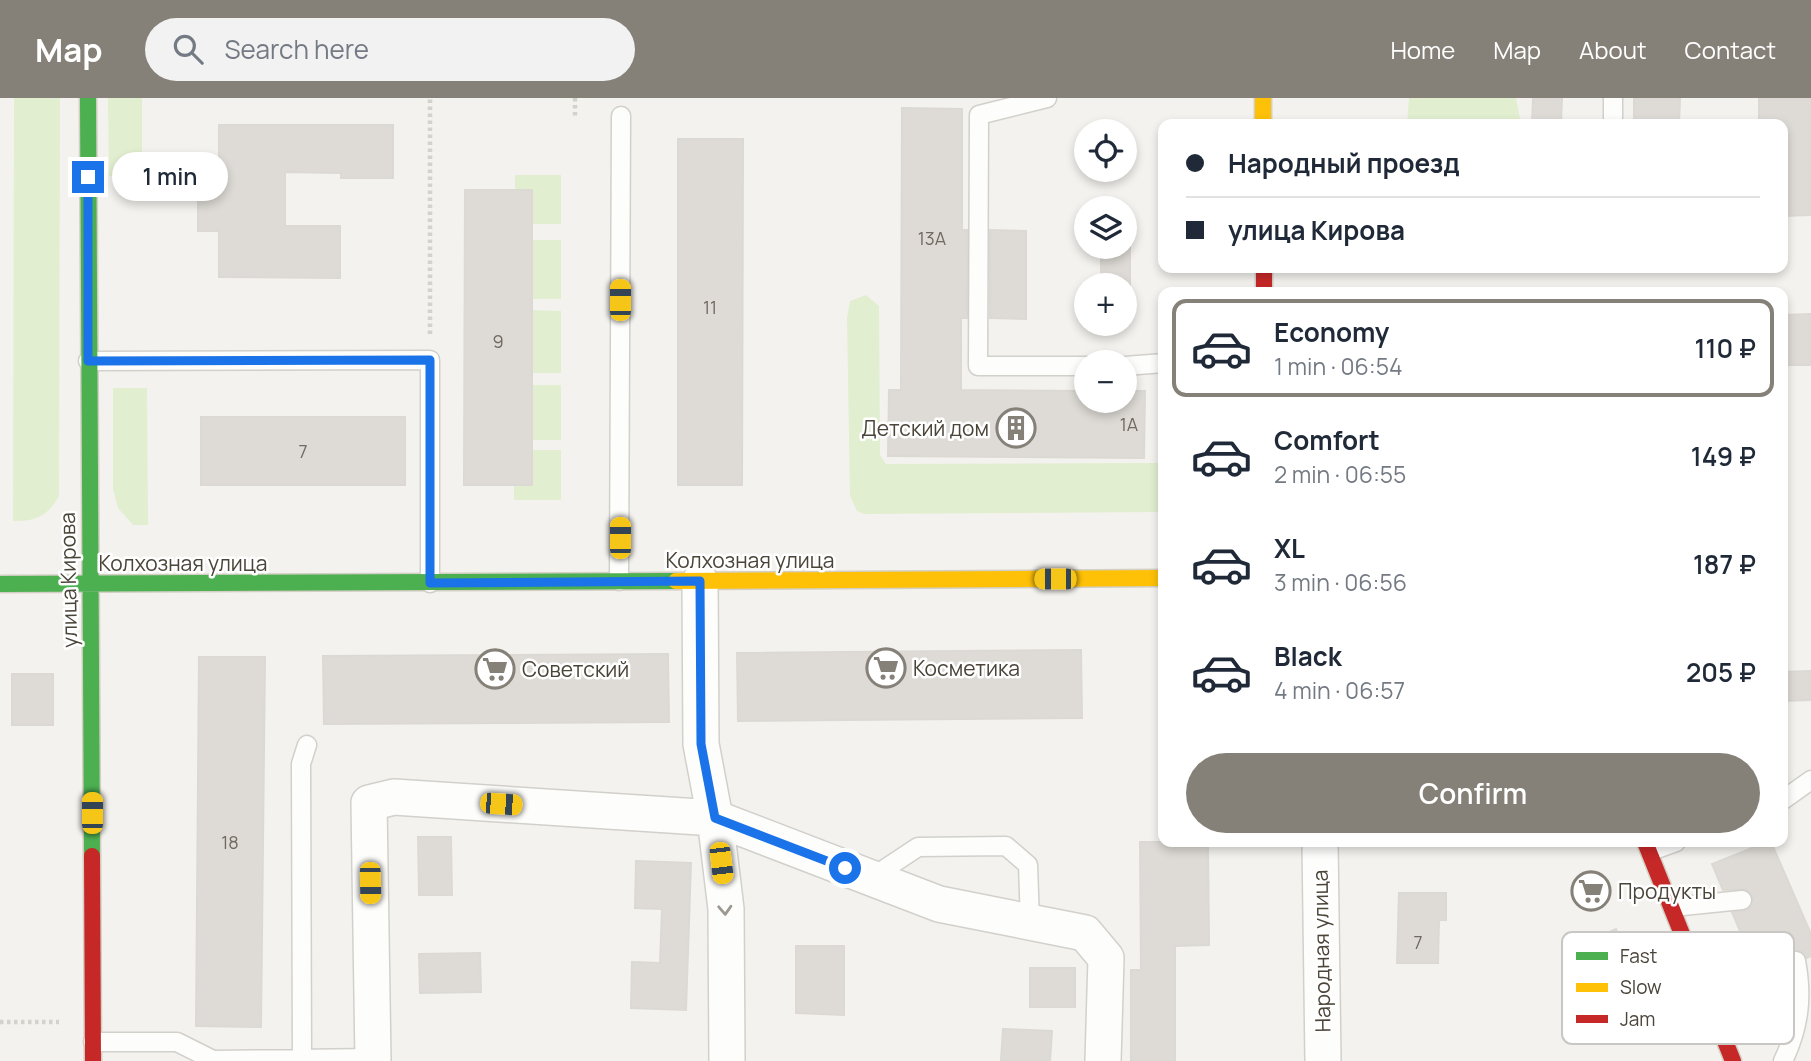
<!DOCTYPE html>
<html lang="en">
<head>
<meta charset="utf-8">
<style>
	:root { --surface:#fff; --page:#f2f2f3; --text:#1f2937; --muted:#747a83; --line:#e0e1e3; --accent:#868178 }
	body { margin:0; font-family:Manrope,sans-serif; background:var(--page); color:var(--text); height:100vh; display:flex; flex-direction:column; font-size:26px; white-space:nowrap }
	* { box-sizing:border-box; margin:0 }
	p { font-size:23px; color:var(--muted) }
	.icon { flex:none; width:38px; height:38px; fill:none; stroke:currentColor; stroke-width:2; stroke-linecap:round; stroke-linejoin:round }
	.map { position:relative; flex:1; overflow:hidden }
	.sheet { position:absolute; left:1158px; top:189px; width:630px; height:560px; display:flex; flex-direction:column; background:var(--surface); border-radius:14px; box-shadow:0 4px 10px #0003 }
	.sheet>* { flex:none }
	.top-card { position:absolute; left:1158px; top:21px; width:630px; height:154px; border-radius:14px; box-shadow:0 4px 10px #0003; display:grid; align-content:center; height:154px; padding:0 28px; background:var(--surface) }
	.tools { position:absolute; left:1074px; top:21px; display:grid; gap:14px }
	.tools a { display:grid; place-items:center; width:63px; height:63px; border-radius:50%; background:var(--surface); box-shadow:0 4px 10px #0003; font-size:35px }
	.end { position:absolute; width:32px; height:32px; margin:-16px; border:9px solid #1a73e8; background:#fff; box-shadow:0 0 0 4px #fff }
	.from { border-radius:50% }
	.bubble { position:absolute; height:49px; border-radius:24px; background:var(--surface); box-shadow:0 4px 10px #0003; font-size:23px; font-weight:600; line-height:49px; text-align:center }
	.car { position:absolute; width:21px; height:42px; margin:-21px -10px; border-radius:9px; box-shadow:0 0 5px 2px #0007; background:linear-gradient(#f5c518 24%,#345 0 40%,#f5c518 0 76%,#345 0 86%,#f5c518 0) }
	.top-card b { display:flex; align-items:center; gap:24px; height:66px; font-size:26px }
	.top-card b+b { border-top:2px solid var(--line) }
	.top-card i { width:18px; height:18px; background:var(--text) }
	ul { padding:12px 0 0; list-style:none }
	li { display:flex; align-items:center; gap:21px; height:98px; margin:0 14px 10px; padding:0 14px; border:4px solid transparent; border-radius:14px }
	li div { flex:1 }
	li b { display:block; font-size:26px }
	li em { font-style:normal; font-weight:600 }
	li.current { border-color:var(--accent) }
	li>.icon { width:63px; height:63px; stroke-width:1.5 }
	.primary-button { display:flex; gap:14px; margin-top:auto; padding:14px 28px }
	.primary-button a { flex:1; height:80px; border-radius:42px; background:var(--accent); color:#fff; font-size:28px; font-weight:600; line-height:80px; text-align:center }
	header { display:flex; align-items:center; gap:42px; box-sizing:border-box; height:98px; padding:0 35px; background:var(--accent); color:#fff }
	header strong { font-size:33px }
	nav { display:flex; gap:38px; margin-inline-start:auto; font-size:24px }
	.search { width:490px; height:63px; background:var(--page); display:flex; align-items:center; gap:18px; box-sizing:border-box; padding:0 24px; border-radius:38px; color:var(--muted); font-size:26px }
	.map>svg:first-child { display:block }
</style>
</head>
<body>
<header>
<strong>Map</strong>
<div class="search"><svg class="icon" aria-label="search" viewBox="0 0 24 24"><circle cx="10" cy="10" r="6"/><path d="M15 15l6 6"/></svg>Search here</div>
<nav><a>Home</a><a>Map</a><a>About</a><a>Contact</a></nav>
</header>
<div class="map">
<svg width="1811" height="963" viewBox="0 0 1811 963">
	<rect width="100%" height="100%" fill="#f4f2ee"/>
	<path fill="#e1eecf" d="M14 0H60L59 398C47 419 36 423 13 423Z
		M108 0H142V78H109Z
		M1409 0H1516L1521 26H1407Z
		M515 77H561V126H532V92H515Z
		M532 142H561V201H532Z
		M866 197 879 208 880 357 886 366 1164 365V414L864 416 857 413 850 398 847 220 850 203Z
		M532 212 561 213V275H532Z
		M532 287H561V342H532Z
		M113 290H147L148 427H133L118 410 113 391Z
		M532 352H561V402H514V387H532Z"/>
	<path fill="#dedbd6" stroke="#dcd9d4" stroke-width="2" d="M1533 0H1562L1561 26H1532Z
		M1634 0H1680L1679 26H1634Z
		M1759 0H1811V117L1783 118V26H1759Z
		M902 10 962 11V132H967V220H961V292L1087 293V303H1125V293H1145L1144 360 888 358 889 292H901Z
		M219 27H393V80H341V75L285 74V128H340V180L219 179V133H198V70H219Z
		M678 41H743L742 387H678Z
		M465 92H532V387H464Z
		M990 132 1026 133V221L990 220Z
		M1101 149H1130V187H1101Z
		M1811 216V267H1783L1784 217Z
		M201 319H405V387H201Z
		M1081 552 1082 620 738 623 737 555Z
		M668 556 669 624 324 626 323 558Z
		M199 559H265L261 929 196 928Z
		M1811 573V602L1783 603V574Z
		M12 576H53V627H12Z
		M418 739H451L452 797H419Z
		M1140 744H1208L1209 847 1175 848V963H1131V872H1141Z
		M1767 744H1771L1811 836V858L1807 860 1801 853 1794 852 1786 858 1785 869 1754 883 1737 843 1743 840 1732 814 1748 812 1753 800 1746 791 1723 792 1712 766Z
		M636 763 691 765 686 912 631 910 632 864 660 865 662 811 635 810Z
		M1399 795H1446V822H1439L1438 865H1397Z
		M1616 831 1642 897 1638 899 1653 929 1624 943 1600 886 1604 884 1586 844Z
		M796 848H844V917L796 915Z
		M480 855 481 894 420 895 419 856Z
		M1030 870H1075V909H1030Z
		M1003 931 1052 933 1050 963H1001Z"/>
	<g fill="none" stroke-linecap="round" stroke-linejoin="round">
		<g stroke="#d2d0cb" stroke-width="21">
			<path id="lane" d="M1047 0 979 17 978 268H1087
				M1613 26V0
				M88 263 430 262V485
				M1125 268 1164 265
				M619 483 621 18
				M1783 702 1811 682
				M1651 753 1676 744
				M871 780 918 749 1006 748 1028 767 1030 824
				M1673 809 1742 802
				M93 944H177L213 962 373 960
				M302 961 301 666 307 647
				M1783 963C1799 930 1803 900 1796 863"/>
		</g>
		<g stroke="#d2d0cb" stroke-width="38">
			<path id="street" d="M700 483 701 646 715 720 726 811 727 963
				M1320 744 1323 963
				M373 963 369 705 394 699 715 720 939 806 1085 835 1106 860 1103 963"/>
		</g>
		<g stroke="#d3cfc5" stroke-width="19">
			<path id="fast" d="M88 0 92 758
				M0 486 676 483"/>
		</g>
		<g stroke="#d3cfc5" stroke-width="19">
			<path id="slow" d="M1263 0V26
				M676 483 1164 480"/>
		</g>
		<g stroke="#d3cfc5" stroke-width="19">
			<path id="jam" d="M1264 170V194
				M1645 744 1733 963
				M92 758 93 963"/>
		</g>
		<path stroke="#d3d2cc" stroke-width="4.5" stroke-dasharray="3.5 3.5" stroke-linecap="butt" d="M575 0V18
			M430 236V0
			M0 924H59"/>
		<use href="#lane" stroke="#fdfdfc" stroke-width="18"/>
		<use href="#street" stroke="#fdfdfc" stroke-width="35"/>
		<use href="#fast" stroke="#4caf50" stroke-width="16"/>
		<use href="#slow" stroke="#ffc107" stroke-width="16"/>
		<use href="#jam" stroke="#c62828" stroke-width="16"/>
	</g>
	<defs><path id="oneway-chevron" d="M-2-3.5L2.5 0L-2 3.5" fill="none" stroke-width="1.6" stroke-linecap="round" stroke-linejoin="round" transform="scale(1.75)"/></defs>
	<use stroke="#9b9791" href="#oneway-chevron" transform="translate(725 812) rotate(87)"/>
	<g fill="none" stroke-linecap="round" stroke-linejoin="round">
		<path stroke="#1a73e8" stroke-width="9" d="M88 79V263L430 262V485L700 483 701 646 715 720 845 770"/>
	</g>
	<defs>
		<g id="building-ring" transform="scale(2.0125)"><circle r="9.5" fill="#fff" stroke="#868178" stroke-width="1.5"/><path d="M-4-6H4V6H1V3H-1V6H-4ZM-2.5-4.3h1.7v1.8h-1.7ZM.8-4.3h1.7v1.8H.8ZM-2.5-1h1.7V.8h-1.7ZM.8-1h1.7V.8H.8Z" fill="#868178"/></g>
		<g id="supermarket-ring" transform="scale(2.0125)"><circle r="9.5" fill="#fff" stroke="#868178" stroke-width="1.5"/><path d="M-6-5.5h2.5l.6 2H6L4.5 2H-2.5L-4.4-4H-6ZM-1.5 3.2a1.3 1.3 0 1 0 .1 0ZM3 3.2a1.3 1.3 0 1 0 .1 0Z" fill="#868178"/></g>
	</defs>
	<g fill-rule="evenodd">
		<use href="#building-ring" x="1016" y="330"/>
		<use href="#supermarket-ring" x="886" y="570"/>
		<use href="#supermarket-ring" x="495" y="571"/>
		<use href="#supermarket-ring" x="1591" y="793"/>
	</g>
	<g text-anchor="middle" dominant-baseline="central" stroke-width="5" stroke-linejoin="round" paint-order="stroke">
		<g font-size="18" fill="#706a61">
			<text x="932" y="140">13А</text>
			<text x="710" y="209">11</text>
			<text x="498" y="243">9</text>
			<text x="1129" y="326">1А</text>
			<text x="303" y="353">7</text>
			<text x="230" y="744">18</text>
			<text x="1418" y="844">7</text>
		</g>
		<g font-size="21" fill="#4b4439" stroke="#fff" text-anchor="start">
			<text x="989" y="330" text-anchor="end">Детский дом</text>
			<text x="913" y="570">Косметика</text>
			<text x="522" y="571">Советский</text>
			<text x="1618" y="793">Продукты</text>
		</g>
		<g font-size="21" fill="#4b4439" stroke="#fff">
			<text x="750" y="462">Колхозная улица</text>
			<text x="183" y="465">Колхозная улица</text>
			<text transform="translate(68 482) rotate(-91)">улица Кирова</text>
			<text transform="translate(1321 853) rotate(-91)">Народная улица</text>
		</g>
	</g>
	<rect x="1562" y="834" width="232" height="112" rx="10" fill="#fff" stroke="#c9c7c4" stroke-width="2"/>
	<rect x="1576" y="854" width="32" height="8" fill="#4caf50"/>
	<rect x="1576" y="885" width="32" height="9" fill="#ffc107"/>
	<rect x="1576" y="917" width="32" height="8" fill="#c62828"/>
	<g font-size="19" fill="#4b4439">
		<text x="1620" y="865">Fast</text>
		<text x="1620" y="896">Slow</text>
		<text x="1620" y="928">Jam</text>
	</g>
</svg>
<div class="tools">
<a><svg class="icon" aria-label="locate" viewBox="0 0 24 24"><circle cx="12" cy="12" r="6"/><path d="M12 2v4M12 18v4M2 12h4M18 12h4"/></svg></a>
<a><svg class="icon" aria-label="layers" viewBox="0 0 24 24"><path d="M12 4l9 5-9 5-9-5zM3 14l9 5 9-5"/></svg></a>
<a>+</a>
<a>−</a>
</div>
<i class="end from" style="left:845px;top:770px"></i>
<i class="end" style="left:88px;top:79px"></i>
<div class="bubble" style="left:112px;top:54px;width:116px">1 min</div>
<i class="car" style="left:620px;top:202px;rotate:0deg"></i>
<i class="car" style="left:620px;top:440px;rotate:0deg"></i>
<i class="car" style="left:1055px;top:481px;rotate:270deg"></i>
<i class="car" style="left:501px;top:706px;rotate:94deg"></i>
<i class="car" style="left:92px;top:715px;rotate:0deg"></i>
<i class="car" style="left:721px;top:765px;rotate:173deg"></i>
<i class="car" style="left:370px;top:785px;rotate:179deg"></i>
<div class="top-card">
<b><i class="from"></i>Народный проезд</b>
<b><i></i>улица Кирова</b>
</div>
<section class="sheet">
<ul>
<li class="current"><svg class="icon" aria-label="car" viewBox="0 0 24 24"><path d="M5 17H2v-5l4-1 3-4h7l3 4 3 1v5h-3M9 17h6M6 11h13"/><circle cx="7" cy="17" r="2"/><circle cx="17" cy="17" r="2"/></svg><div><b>Economy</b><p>1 min · 06:54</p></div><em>110 ₽</em></li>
<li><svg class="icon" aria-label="car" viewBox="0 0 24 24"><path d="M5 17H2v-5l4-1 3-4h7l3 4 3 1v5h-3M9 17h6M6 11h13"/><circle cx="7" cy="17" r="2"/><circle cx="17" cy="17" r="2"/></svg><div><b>Comfort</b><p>2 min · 06:55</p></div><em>149 ₽</em></li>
<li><svg class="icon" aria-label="car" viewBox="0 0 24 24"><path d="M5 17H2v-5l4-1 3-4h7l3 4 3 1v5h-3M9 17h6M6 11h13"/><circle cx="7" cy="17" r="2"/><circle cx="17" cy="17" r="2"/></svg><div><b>XL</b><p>3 min · 06:56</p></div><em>187 ₽</em></li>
<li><svg class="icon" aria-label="car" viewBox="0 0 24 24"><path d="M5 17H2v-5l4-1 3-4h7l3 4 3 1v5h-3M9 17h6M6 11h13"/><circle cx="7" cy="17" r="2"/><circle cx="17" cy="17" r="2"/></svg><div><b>Black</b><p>4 min · 06:57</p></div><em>205 ₽</em></li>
</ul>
<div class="primary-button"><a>Confirm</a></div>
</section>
</div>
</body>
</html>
